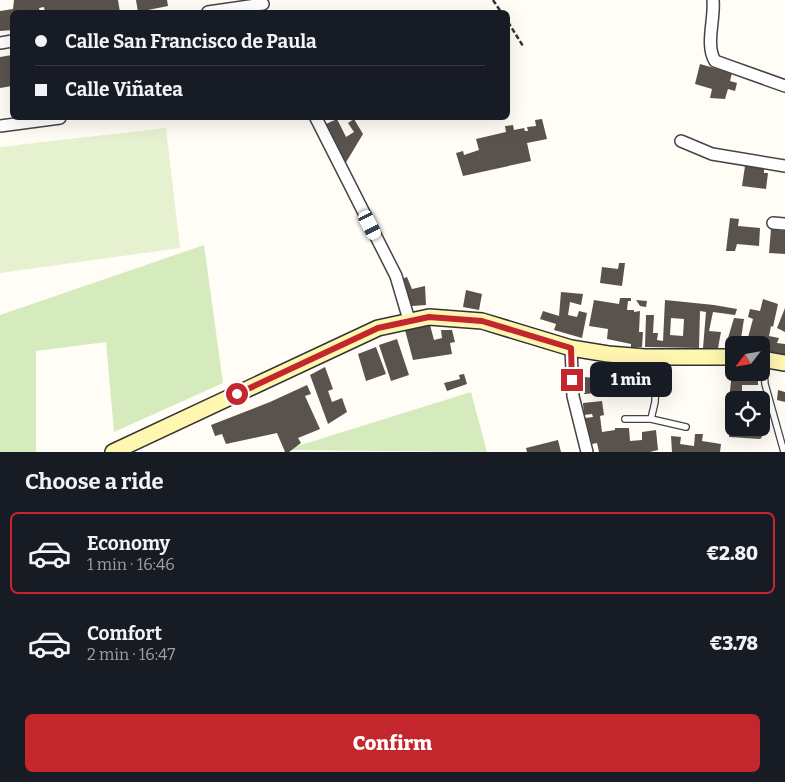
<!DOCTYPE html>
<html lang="en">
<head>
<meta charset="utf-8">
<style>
	:root { --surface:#171b24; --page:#242831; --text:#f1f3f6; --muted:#9ea1a6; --line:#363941; --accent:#c4262e }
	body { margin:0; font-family:Bitter,serif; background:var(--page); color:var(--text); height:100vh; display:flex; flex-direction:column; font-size:19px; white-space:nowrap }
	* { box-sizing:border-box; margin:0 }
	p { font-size:16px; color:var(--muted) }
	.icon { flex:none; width:28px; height:28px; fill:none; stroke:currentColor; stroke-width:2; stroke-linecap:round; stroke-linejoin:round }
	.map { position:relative; height:452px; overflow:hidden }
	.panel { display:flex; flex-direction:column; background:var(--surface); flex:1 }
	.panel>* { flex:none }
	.hud { position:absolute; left:10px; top:10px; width:500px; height:110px; border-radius:8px; box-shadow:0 5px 20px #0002; display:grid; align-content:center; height:110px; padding:0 25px; background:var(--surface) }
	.needle { width:32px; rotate:239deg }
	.controls { position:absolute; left:725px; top:336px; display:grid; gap:10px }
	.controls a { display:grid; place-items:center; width:45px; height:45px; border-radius:8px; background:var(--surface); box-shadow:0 5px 20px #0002; font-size:25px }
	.end { position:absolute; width:22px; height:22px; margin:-11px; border:6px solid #c4262e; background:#fff; box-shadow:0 0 0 2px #fff }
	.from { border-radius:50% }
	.bubble { position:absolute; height:35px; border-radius:8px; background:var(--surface); box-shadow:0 5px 20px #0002; font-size:16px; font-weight:800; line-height:35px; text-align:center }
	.car { position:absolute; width:15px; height:30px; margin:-15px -8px; border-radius:6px; box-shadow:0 0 4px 1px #0007; background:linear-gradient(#fff 24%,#345 0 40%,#fff 0 76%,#345 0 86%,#fff 0) }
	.hud b { display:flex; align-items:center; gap:18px; height:48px; font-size:19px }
	.hud b+b { border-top:1px solid var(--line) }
	.hud i { width:12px; height:12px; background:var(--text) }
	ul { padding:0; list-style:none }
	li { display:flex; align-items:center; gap:15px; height:82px; margin:0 10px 8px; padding:0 15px; border:2px solid transparent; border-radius:8px }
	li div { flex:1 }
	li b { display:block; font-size:19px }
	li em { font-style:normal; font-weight:800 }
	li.active { border-color:var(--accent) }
	li>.icon { width:45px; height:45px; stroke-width:1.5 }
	h2 { padding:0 25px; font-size:22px; line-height:60px }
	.button { display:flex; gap:10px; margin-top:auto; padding:10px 25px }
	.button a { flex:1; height:58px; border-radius:8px; background:var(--accent); color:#fff; font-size:20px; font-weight:800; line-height:58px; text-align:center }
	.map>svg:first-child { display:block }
</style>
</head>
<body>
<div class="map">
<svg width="785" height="452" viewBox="0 0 785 452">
	<rect width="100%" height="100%" fill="#fffdf5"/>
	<path fill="#d5ebbd" d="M204 245 223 383 114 432 106 342 36 351V452H0V315Z
		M471 392 487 452 285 450Z"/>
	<path fill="#e6f2cf" d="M166 128 180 248 0 273V147Z"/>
	<path fill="#5a524d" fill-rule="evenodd" d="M14 0H118L120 12H45L44 7 39 8 40 12H12V30L0 31V11L13 9Z
		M136 0H167L168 6 138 12Z
		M12 55V86L0 88V57Z
		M700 64 732 73 730 81 737 83 735 91 728 89 725 99 710 98 712 89 695 84Z
		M337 119 346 137 354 132 348 123 354 119 363 134 345 164 326 124Z
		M542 119 547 139 527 143 531 161 463 176 456 153 463 151 464 155 479 150 476 139 506 132 505 126 513 125 514 130 524 128 525 131H528L527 127 536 126 535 120Z
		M745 166 764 168V173H768L766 189 742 186Z
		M730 218 739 219 738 226 760 228 759 246 737 244 735 251H726Z
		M771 229 785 231V254L769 253Z
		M619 263H625L622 286 600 283 602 267 618 269Z
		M407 277 412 289 425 286 426 305 412 306 400 280Z
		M466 290 482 294 479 310 463 307Z
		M561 292 583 294 581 305 570 302 568 315 577 317 579 311 587 313 582 338 554 330 556 324 540 319 543 311 559 316Z
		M620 298H631V301H628L627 310H634V312L640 311 639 332H643L642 347 631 348V344L607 339 608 329 589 326 594 300 619 304Z
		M763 299 778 304 773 327 771 326 769 336 779 338 777 343 785 344V355L761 351V345H746L753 319 748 317 750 309 760 311Z
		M636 300 647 301 646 307 640 306Z
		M665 300 714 305 737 309 735 315 713 312 709 331 721 332 718 348H703L706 312 700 311 699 348 645 347 646 315H654L653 333H658L657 340 663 341ZM671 318 684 319 683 336 670 335Z
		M785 308V332L777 328Z
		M734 318 744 319 740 345H734V349L725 348Z
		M430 325 434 340 442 338 441 330H452L455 342 450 343 452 354 413 360 405 330Z
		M397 339 409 375 391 381 379 345Z
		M376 347 386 374 366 381 358 354Z
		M325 367 333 389 328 391 332 402 342 398 347 412 328 424 310 375Z
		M732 372H758V385H742V392L763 394 764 403H761V400H734V419H727Z
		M464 374 467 384 447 391 444 383 460 379 459 375Z
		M585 377 644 384 643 390 584 394 583 379Z
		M307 385 311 394 305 396 320 429 298 438 301 443 289 452H285L277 433 226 444 222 434 215 436 211 425 270 402Z
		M778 390 785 392V402L777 400Z
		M602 401 604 415 600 416 602 432 615 430V428H629L630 441 642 440V432L656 430 658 450 650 452H599L597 443 592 444 585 418 593 417 592 414 584 415 583 403Z
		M730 425H734V428H757L756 432H761L762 437 760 439 729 437Z
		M695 434H703L702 441 721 444 720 452H672L671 436 681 437 680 444 694 446Z
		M558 440 561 452H527L526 448Z"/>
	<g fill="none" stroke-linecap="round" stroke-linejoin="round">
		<g stroke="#444" stroke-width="8">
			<path id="service" d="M763 359 765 384 784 452
				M625 419H651L686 427
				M651 419 655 402 657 359"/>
		</g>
		<g stroke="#444" stroke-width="14">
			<path id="minor" d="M713 0C715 19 705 45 715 61L785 86
				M208 12 263 4
				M0 43 12 41
				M316 118 396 276 409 320
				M0 126 60 118
				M681 141 712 154 785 166
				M773 223 785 224
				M571 348 573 396 587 452"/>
		</g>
		<g stroke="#333" stroke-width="18">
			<path id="secondary" d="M761 359 785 363
				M113 452 378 328 429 317 482 321 571 348 608 354 645 357H734"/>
		</g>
		<path stroke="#333" stroke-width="2.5" stroke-dasharray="5 2.5" stroke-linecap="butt" d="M493 0 501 12
			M508 22 523 46"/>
		<use href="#service" stroke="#fff" stroke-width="5.5"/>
		<use href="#minor" stroke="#fff" stroke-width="11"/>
		<use href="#secondary" stroke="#fff6b0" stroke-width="15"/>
	</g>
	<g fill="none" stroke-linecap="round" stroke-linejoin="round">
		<path stroke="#c4262e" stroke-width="6" d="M237 394 378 328 429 317 482 321 571 348 572 380"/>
	</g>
</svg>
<div class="controls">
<a><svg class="needle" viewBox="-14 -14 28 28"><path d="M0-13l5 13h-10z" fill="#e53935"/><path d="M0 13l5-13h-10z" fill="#9ea1a6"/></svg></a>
<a><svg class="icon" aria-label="locate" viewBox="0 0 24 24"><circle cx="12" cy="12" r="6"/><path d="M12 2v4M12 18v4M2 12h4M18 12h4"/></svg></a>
</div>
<i class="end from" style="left:237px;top:394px"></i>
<i class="end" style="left:572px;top:380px"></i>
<div class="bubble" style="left:590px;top:362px;width:82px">1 min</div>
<i class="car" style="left:370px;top:225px;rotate:153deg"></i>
<div class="hud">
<b><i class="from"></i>Calle San Francisco de Paula</b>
<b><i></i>Calle Viñatea</b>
</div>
</div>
<section class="panel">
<h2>Choose a ride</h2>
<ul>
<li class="active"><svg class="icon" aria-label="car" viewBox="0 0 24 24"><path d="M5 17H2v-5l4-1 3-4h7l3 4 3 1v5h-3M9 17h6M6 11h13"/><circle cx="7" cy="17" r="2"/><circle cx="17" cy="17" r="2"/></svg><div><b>Economy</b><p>1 min · 16:46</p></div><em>€2.80</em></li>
<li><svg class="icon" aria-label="car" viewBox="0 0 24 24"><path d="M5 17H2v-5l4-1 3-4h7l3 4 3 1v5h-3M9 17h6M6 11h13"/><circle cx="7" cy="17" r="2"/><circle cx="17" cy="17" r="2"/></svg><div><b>Comfort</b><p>2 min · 16:47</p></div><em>€3.78</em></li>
</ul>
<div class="button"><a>Confirm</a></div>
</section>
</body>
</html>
